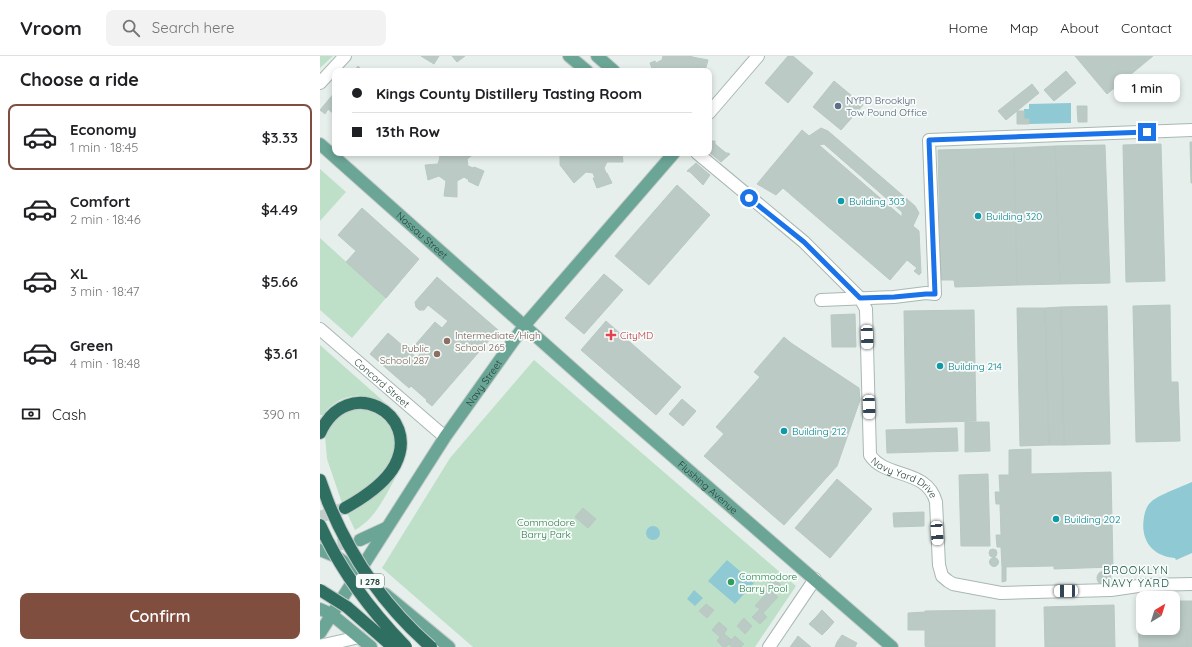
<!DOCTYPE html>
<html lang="en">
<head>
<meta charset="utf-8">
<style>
	:root { --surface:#fff; --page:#f2f2f2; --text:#202124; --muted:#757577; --line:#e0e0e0; --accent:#7f4e3f }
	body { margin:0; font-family:Quicksand,sans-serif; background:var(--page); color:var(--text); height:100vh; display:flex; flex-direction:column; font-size:15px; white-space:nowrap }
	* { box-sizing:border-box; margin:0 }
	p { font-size:13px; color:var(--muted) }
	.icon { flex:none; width:22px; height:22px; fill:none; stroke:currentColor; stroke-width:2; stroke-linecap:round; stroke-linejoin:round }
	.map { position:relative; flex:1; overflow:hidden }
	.panel { display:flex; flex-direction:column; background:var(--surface); width:320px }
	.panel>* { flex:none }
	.banner { position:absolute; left:12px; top:12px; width:380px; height:88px; border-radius:8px; box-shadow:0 2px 6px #0003; display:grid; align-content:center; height:88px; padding:0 20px; background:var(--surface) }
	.needle { width:26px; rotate:38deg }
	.controls { position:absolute; left:816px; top:535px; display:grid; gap:8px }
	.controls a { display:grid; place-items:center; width:44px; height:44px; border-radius:8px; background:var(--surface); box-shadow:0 2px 6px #0003; font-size:20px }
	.end { position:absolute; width:18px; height:18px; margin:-9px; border:5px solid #1a73e8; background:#fff; box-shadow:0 0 0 2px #fff }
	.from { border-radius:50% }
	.bubble { position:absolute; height:28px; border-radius:8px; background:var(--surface); box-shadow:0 2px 6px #0003; font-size:13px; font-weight:600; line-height:28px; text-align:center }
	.car { position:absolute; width:12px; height:24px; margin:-12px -6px; border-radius:5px; box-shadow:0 0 3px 1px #0007; background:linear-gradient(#fff 24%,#345 0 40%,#fff 0 76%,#345 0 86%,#fff 0) }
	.banner b { display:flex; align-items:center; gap:14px; height:38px; font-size:15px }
	.banner b+b { border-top:1px solid var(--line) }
	.banner i { width:10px; height:10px; background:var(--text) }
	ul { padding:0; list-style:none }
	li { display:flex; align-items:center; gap:12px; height:66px; margin:0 8px 6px; padding:0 12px; border:2px solid transparent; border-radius:8px }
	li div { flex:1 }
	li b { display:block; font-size:15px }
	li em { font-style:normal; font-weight:600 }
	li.current { border-color:var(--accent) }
	li>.icon { width:36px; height:36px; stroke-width:1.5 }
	h2 { padding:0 20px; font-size:18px; line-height:48px }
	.pay { display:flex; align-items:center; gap:10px; height:44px; padding:0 20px; font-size:15px }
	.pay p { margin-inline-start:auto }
	.button { display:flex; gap:8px; margin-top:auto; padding:8px 20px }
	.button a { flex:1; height:46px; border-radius:8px; background:var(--accent); color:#fff; font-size:16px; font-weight:600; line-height:46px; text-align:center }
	header { display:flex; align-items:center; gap:24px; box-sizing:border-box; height:56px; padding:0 20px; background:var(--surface); border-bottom:1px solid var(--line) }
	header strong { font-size:19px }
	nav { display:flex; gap:22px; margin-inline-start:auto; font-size:14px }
	.search { width:280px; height:36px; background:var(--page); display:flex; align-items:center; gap:10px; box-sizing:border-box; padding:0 14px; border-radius:8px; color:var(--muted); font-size:15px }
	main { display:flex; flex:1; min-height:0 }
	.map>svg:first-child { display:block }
</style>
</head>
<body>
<header>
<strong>Vroom</strong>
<div class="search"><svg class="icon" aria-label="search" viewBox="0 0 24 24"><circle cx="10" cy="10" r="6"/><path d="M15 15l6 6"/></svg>Search here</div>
<nav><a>Home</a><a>Map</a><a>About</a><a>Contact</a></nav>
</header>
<main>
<section class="panel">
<h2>Choose a ride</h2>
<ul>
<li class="current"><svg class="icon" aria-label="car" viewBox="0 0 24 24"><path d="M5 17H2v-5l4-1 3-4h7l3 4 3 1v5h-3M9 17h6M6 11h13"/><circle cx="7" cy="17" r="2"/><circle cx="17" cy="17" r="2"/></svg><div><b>Economy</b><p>1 min · 18:45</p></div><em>$3.33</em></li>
<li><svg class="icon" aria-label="car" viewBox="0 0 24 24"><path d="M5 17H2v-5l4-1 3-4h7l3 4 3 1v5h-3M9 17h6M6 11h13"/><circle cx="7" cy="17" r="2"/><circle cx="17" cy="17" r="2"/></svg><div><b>Comfort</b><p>2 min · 18:46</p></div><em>$4.49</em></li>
<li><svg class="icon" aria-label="car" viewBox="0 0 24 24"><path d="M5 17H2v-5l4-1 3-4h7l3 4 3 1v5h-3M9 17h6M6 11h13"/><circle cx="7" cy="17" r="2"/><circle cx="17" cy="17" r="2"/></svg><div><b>XL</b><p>3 min · 18:47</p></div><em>$5.66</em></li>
<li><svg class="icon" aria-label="car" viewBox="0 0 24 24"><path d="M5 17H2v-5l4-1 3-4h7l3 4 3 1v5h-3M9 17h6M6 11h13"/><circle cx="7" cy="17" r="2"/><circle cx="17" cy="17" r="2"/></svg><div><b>Green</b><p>4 min · 18:48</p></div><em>$3.61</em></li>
</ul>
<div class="pay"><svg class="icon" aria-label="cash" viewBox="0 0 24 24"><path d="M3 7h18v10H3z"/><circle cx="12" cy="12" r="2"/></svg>Cash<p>390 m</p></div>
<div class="button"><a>Confirm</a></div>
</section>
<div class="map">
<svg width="872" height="591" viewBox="0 0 872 591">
	<rect width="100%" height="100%" fill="#e6efeb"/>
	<path fill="#bfe0c8" d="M0 0H13L0 12Z
		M0 113 26 136 0 165Z
		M0 182 66 242 32 282 0 254Z
		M0 289 70 351C47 335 21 335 3 359H0Z
		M214 304 476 530 435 591H153L62 512 130 402Z
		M37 353C51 354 63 358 70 371 90 404 46 432 22 447L7 403 5 380 16 361 26 355Z
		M79 415C67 436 57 462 35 474L27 457C48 448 64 433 79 415Z"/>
	<path fill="#8ec9d4" d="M751 47V67L709 68V63H704V53H709V48Z
		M872 426V497L856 504 855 502C832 500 820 484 824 461 825 455 827 449 832 445 839 439 863 430 872 426Z
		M326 477a7 7 0 1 1 14 0a7 7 0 1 1-14 0Z
		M407 504 434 527 415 548 388 525Z
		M374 534 383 542 375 550 367 543Z"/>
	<path fill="#bbcac4" stroke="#b8c9c2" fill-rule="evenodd" d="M101 0H119L114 8Z
		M132 0H145L137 6Z
		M343 0H372V1L388 4 385 15 369 14 368 15H333L330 7 335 5 336 7 342 4Z
		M468 0H473L493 17 468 47 445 27Z
		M755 0H833L787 38Z
		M38 10 43 15H34Z
		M746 15 756 27 734 45 724 34Z
		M514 25 543 49 521 74 493 51Z
		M712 28 719 37 686 64 678 55Z
		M15 36V59L8 53 5 58 0 54Z
		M757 50H767V66H758Z
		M697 55H704V63H709V68H697Z
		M501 72 508 75 595 150 599 157 593 170 599 175 601 217 599 219 594 215 597 212 587 204 570 224 463 132 456 139 437 128 482 74 489 80ZM504 88 582 156V161L499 89Z
		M392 85H395V88L406 97H408L410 98 401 106 389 96V92L392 88Z
		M870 86H872V127H871Z
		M841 88 845 225 806 226 803 89Z
		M785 89 790 227 740 228 735 90Z
		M735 90 740 228 697 229 694 92Z
		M694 92 697 229 635 231 634 224H621L618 94Z
		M118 97H155L147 103 148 110 153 112 154 111 164 115 158 130 148 125 149 124 144 121 137 125V141L124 140 126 125 119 120 108 124 105 109 118 108 120 101Z
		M240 97H302L303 106H287L284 112 286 117H287L292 127 277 132 273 122H275L273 117 266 116 254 127 240 109Z
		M376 107 390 119 383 129 370 116 367 115Z
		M357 129 390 159 329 229 295 200Z
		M42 152 99 203 66 242 26 206 36 195 18 179Z
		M284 218 303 234 264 278 245 262Z
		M117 221 178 274 112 350 106 345 107 344 91 330 89 332 50 298 68 277 97 302 102 295 95 289 115 266 122 272 128 265 108 249 104 254H99L96 251 95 246Z
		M850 249 851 326H858L860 385 816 386 813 250Z
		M787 250 790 388 744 389 741 251Z
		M741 251 744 389H729L725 252Z
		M697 252H725L729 389 700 390Z
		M654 254 656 365 586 367 584 255Z
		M535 258 536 291H512L511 259Z
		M286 265 361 331 336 359 261 294Z
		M464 281 471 287 539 332 540 344 517 410 464 469 384 400 404 378 396 371 440 321 434 316Z
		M362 343 376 355 363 370 349 358Z
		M645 366H669L670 395 645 396Z
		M637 372 638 395 567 397 566 374Z
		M711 393V418L791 416 793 511 734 513V510L682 511 681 491H677L676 479H681L680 448H676L675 436H680L679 419H689V394Z
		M668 418 670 490H641L639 419Z
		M517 423 552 453 510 502 475 472Z
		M263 452 276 463 268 472 255 461Z
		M604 456V470L574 471 573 457Z
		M669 497a4 4 0 1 1 8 0a4 4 0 1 1-8 0Z
		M669.5 506a4.5 4.5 0 1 1 9 0a4.5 4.5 0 1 1-9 0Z
		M682 511H686V525L682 526Z
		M777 522a7 7 0 1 1 14 0a7 7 0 1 1-14 0Z
		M453 522 461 529 453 537 458 541 443 557 447 561 440 568 432 561 440 553 435 550 450 533 446 530Z
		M818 545H823V572H853V545H866L867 591H819Z
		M866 545H872V591H867Z
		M386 548 394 554 387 562 379 555Z
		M794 549 795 591H725L724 551Z
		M502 554 514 566 508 573 496 561Z
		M675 554V591H607L605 590V574H588V557L605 556V555Z
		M496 561 508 573 502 579 489 568Z
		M424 562 432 570 425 578 417 570Z
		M399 566 407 573 404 578 412 584 406 591H403L397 585 400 581 392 574Z
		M522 579 537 587 535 591H525L517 586Z
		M415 580 424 588 421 591H412L408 588Z
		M478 580 491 591H480L473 587Z
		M517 586 525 591H515Z
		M473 587 480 591H470Z"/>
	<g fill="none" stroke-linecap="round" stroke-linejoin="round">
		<path stroke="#bfccc8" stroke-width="12" stroke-dasharray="12 6" stroke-linecap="butt" d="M0 490 16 489 37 485"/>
		<path stroke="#bfccc8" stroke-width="12" stroke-dasharray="12 6" stroke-linecap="butt" d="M0 461 25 452"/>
		<g stroke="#a8b8b2" stroke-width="14">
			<g id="minor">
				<path d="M0 27 25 0"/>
				<path d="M389 57 438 0"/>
				<path id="s1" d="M377 97 484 186 540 242 546 253 550 399C565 423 607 412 616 446L619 509 622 520 628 525 633 528 681 537 791 534 825 529 872 528"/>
				<path d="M501 244 574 241 606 237 615 238 609 84 872 74"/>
				<path id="s2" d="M0 273 125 381"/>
				<path d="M0 590 39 581"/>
				<path d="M449 591 495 523"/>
			</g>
		</g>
		<g stroke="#c2cac8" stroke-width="14">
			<g id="major">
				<path d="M249 0 267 15"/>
				<path d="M277 0 294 15"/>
				<path id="s3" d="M0 88 273 331 572 591"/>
				<path d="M40 484 66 472"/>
				<path d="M0 494 17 501 45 521"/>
				<path d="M65 538 129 591"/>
				<path d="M0 553 11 558 51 591"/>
				<path id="s4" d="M0 577 125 381 204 270 354 97"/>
			</g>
		</g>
		<g stroke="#c2cac8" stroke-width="14">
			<path id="highway" d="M0 377C27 317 102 357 75 409 65 428 43 442 25 452
				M0 424 8 446"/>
		</g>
		<use href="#minor" stroke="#fff" stroke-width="12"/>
		<use href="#major" stroke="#6aa596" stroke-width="12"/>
		<use href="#highway" stroke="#2f6f62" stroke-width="12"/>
		<g stroke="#c2cac8" stroke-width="14" stroke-linecap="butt">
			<path id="highway-bridge" d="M8 446C31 502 65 551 111 591
				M0 469C21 516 50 554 86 591
				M0 534 27 551 73 591"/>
		</g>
		<use href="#highway-bridge" stroke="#2f6f62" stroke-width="12"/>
	</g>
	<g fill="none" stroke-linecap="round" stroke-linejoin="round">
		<path stroke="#1a73e8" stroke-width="5" d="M429 142 484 186 540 242 574 241 606 238H615L609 84 827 76"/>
	</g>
	<circle fill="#5c6f8a" stroke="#f7fbf9" stroke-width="1.5" cx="518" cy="50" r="4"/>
	<g fill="#0f9aa8" stroke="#f7fbf9" stroke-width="1.5">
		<circle cx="521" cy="145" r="4"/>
		<circle cx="658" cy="160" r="4"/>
		<circle cx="620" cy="310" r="4"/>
		<circle cx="464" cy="375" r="4"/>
		<circle cx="736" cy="463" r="4"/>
	</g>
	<path fill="#e0444e" stroke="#f7fbf9" stroke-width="1.5" d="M289 273h4v4h4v4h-4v4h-4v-4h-4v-4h4z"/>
	<g fill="#8d6e63" stroke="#f7fbf9" stroke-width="1.5">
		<circle cx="127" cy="285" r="4"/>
		<circle cx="117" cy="298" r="4"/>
	</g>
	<circle fill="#2e9e5b" stroke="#f7fbf9" stroke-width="1.5" cx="411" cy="526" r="4"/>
	<g text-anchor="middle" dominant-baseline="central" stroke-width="3.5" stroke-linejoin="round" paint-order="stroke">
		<rect fill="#f7fbf9" stroke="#637a73" stroke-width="1" x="36" y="518" width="28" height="14" rx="3"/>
		<g font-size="9" font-weight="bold" fill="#24423a">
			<text x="50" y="525">I 278</text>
		</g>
		<g font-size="10" fill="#4e5e75" stroke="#f7fbf9" text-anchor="start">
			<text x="526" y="44">NYPD Brooklyn<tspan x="526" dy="12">Tow Pound Office</tspan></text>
		</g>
		<g font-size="10" fill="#0d838f" stroke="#f7fbf9" text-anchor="start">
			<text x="529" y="145">Building 303</text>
			<text x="666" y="160">Building 320</text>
			<text x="628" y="310">Building 214</text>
			<text x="472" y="375">Building 212</text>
			<text x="744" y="463">Building 202</text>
		</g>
		<g font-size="10" fill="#24423a" stroke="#f7fbf9">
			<text stroke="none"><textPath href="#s3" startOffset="137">Nassau Street</textPath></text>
			<text stroke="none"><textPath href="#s2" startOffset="82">Concord Street</textPath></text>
			<text stroke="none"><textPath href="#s4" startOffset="299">Navy Street</textPath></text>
			<text stroke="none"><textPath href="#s1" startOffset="419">Navy Yard Drive</textPath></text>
			<text stroke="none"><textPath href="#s3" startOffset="518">Flushing Avenue</textPath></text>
		</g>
		<g font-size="10" fill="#785e54" stroke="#f7fbf9" text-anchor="start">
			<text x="135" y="279">Intermediate/High<tspan x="135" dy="12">School 265</tspan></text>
			<text x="109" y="292" text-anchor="end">Public<tspan x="109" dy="12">School 287</tspan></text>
		</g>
		<g font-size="10" fill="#be3a42" stroke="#f7fbf9" text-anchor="start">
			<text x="300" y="279">CityMD</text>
		</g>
		<g font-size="10" fill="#2d7a4b" stroke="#f7fbf9">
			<text x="226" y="466">Commodore<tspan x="226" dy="12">Barry Park</tspan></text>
		</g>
		<g font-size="10" fill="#27864d" stroke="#f7fbf9" text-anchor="start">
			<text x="419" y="520">Commodore<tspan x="419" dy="12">Barry Pool</tspan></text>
		</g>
		<g font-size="11" letter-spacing="1" fill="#1f5548" stroke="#f7fbf9">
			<text x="816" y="514">BROOKLYN<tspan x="816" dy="13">NAVY YARD</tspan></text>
		</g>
	</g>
</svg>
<div class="controls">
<a><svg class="needle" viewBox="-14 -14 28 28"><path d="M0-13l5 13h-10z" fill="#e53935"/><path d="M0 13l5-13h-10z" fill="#757577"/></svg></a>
</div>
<i class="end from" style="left:429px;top:142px"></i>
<i class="end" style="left:827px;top:76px"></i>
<div class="bubble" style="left:794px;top:18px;width:66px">1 min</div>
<i class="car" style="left:547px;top:281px;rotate:178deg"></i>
<i class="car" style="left:549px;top:351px;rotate:178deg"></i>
<i class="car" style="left:617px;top:477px;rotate:176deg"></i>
<i class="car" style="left:746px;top:535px;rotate:269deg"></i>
<div class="banner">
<b><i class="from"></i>Kings County Distillery Tasting Room</b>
<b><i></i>13th Row</b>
</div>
</div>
</main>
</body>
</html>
